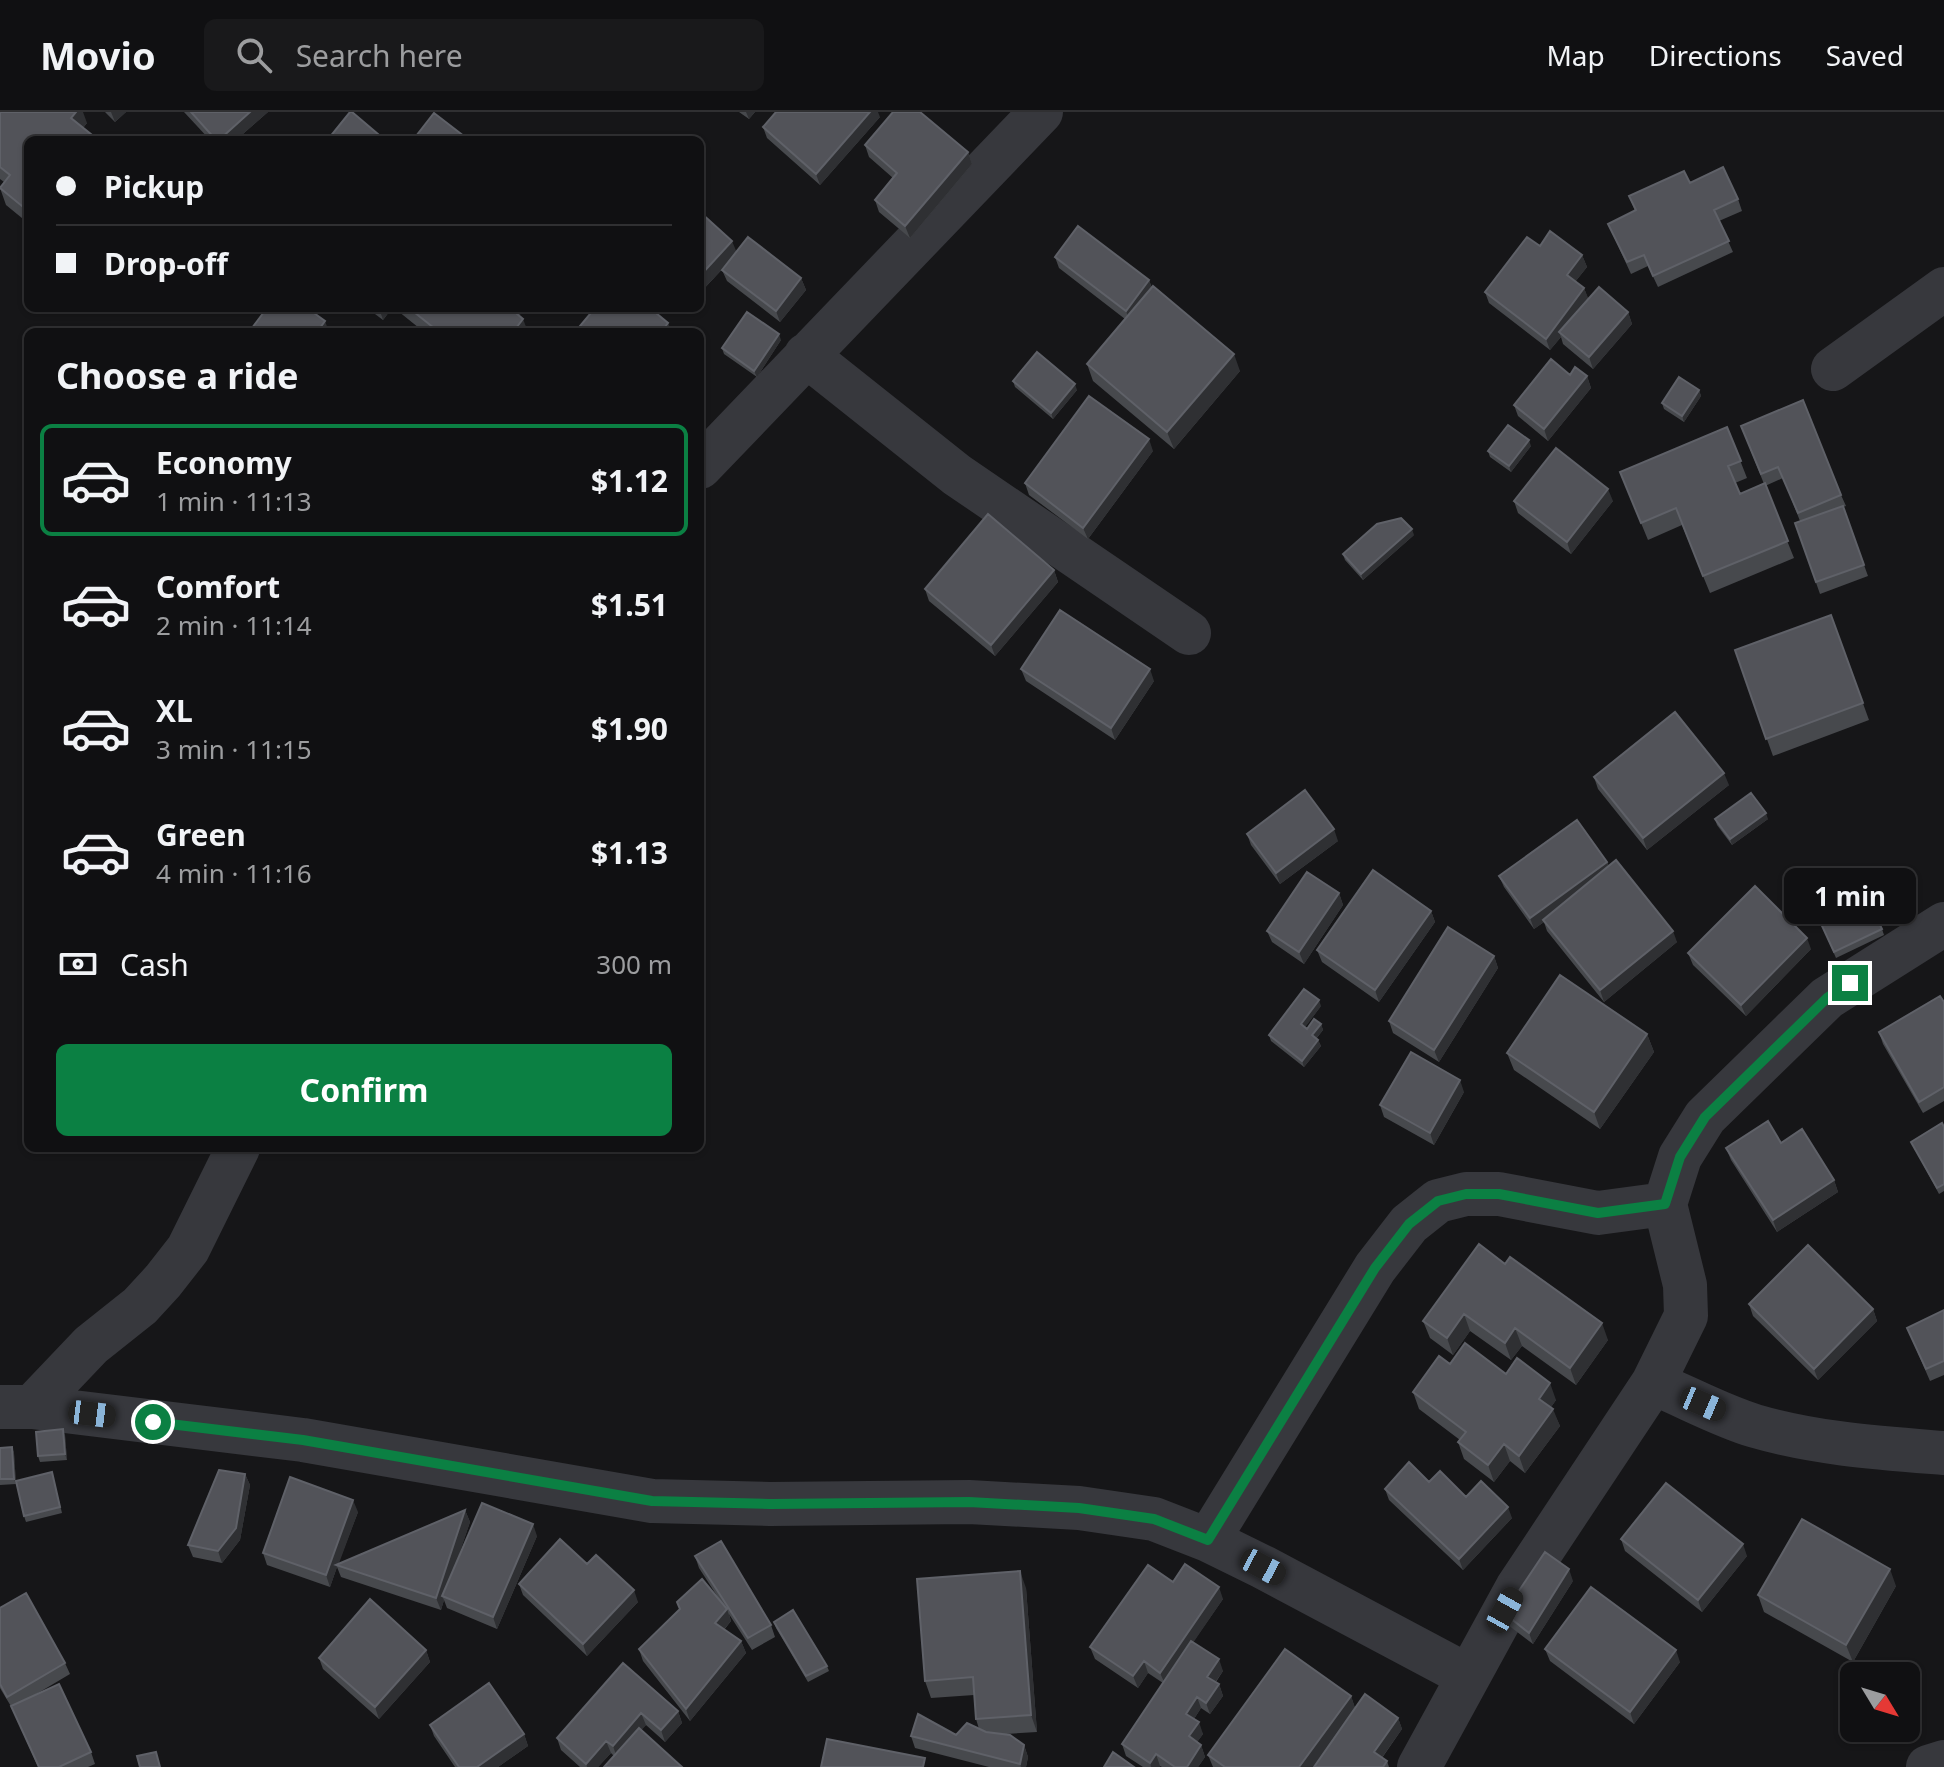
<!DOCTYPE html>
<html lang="en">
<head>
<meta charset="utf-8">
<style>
	:root { --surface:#101012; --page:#19191b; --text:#f1f3f6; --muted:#9c9d9f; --line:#303032; --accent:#0b8043 }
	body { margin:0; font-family:"Noto Sans",sans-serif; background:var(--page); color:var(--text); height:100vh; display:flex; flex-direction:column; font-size:30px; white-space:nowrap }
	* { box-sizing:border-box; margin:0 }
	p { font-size:26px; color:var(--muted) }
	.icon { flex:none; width:44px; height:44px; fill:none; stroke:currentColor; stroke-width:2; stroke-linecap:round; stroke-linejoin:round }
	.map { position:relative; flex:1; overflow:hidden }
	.side { position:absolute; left:24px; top:216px; width:680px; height:824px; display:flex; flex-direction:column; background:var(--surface); border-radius:12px; box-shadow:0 2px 6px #0004,0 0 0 2px var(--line) }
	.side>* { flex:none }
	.hud { position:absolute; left:24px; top:24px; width:680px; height:176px; border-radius:12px; box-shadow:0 2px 6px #0004,0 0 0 2px var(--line); display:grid; align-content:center; height:176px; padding:0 32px; background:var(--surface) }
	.needle { width:52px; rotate:128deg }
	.controls { position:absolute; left:1840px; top:1550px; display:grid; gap:16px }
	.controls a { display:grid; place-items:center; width:80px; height:80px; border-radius:12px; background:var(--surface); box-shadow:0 2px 6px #0004,0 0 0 2px var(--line); font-size:40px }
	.end { position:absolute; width:36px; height:36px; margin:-18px; border:10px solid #0b8043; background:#fff; box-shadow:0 0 0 4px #fff }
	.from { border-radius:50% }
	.bubble { position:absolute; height:56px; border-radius:12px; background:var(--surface); box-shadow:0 2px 6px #0004,0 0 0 2px var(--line); font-size:26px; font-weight:700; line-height:56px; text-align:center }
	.car { position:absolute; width:24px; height:48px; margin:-24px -12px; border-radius:10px; box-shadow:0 0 6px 2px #0007; background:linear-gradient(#222 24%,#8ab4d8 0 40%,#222 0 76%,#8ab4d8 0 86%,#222 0) }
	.hud b { display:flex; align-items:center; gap:28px; height:76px; font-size:30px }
	.hud b+b { border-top:2px solid var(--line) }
	.hud i { width:20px; height:20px; background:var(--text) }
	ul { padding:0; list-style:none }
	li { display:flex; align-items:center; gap:24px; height:112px; margin:0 16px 12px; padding:0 16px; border:4px solid transparent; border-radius:12px }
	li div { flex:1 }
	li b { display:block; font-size:30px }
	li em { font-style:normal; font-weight:700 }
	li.selected { border-color:var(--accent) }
	li>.icon { width:72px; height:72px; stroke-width:1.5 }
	h2 { padding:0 32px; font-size:36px; line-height:96px }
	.pay { display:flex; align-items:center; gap:20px; height:88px; padding:0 32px; font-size:30px }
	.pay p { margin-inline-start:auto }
	.cta { display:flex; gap:16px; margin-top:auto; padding:16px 32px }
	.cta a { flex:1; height:92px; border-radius:12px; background:var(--accent); color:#fff; font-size:32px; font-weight:700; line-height:92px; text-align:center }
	header { display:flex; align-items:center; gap:48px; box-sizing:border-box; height:112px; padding:0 40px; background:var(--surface); border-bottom:2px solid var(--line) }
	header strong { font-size:38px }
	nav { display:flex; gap:44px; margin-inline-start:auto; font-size:28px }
	.search { width:560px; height:72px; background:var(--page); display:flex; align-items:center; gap:20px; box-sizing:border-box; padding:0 28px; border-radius:12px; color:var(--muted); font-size:30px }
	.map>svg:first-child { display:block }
</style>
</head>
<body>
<header>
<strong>Movio</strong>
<div class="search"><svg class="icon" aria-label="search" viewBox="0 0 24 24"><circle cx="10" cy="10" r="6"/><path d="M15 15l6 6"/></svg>Search here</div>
<nav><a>Map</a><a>Directions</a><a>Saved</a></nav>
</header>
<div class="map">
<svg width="1944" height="1655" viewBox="0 0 1944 1655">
	<rect width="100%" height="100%" fill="#161618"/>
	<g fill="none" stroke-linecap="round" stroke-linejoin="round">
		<path stroke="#37383d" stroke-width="44" d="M806 243 957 363 1189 521
			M1833 257 1944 177
			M700 355 1041 0
			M1653 1271C1687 1285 1721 1304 1755 1314 1817 1332 1880 1336 1944 1341
			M0 1295H32L303 1328 652 1389 770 1392 969 1390 1079 1396 1154 1407 1208 1428 1263 1455 1468 1564
			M32 1295 91 1233 140 1194 163 1169 188 1137 238 1036
			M1208 1428 1375 1156 1409 1112 1438 1089 1466 1082H1499L1598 1101 1665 1092
			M1419 1655 1517 1476 1653 1271 1686 1204 1685 1173 1665 1092 1680 1045 1705 1005 1827 886 1944 812
			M1928 1655 1944 1650"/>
	</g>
	<path fill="#47494d" d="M0 0 87 11 83 16 28 28V111L6 93 0 76 4 70 0 67Z
		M105 0H126L115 10Z
		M184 0H268L236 28H210Z
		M739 0H755L749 7Z
		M880 5 820 73 767 26 763 15Z
		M865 33 968 40 972 52 910 126 879 100 875 88 893 66 869 45Z
		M1690 71 1738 87 1742 99 1719 109 1733 140 1658 175 1648 154 1631 162 1608 112 1635 99 1629 84Z
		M700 100 736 140 801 166 806 178 780 210 727 169 722 158 728 151 700 181Z
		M1540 134 1582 143 1587 155 1575 170 1584 176 1588 187 1628 200 1632 212 1593 257 1563 232 1561 225 1550 238 1489 191 1485 180Z
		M1055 145 1149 168 1152 176 1240 259 1174 337 1093 269 1087 252 1125 207 1059 156Z
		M367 196H392L383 208Z
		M396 196H525L519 204 528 220H424L398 199Z
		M781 228 757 265 724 242 722 236Z
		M1570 263 1587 264 1591 276 1548 329 1518 304 1514 293Z
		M1013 269 1077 278 1053 307 1015 275Z
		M1699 278 1701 284 1684 310 1664 297 1662 291Z
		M1741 314 1841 383 1846 394 1843 395 1868 464 1820 482 1795 411 1800 409 1783 366 1765 374 1794 446 1710 481 1682 413 1648 428 1620 360 1727 315 1747 366 1735 371 1740 382 1764 372Z
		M1531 334 1511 360 1490 345 1488 339Z
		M1153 339 1088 427 1029 383 1025 371Z
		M1514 389H1613L1571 442 1518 401Z
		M1414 423 1363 468 1345 448 1343 442Z
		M1054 458 1058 470 995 544 929 489 925 477Z
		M1831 503 1869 608 1773 644 1735 538Z
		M1021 557 1154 569 1115 628 1026 569Z
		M1594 665 1729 673 1647 738 1598 677Z
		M1715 707H1768L1732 733 1717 713Z
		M1247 722 1338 729 1280 772 1251 733Z
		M1607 750 1609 754 1677 830 1604 890 1547 819 1544 810 1534 817 1504 775 1499 764Z
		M1339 781 1343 793 1304 852 1272 830 1267 819Z
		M1431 799 1435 810 1379 890 1322 850 1317 838Z
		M1817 803 1882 817 1884 823 1836 846Z
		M1811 837 1746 904 1693 853 1688 841Z
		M1494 844 1498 856 1439 950 1393 921 1389 909Z
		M1944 890V989L1923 1001 1883 932 1879 920Z
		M1321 894 1305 915 1307 917 1321 912 1323 918 1316 927 1318 928 1321 934 1304 955 1271 929 1269 923Z
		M1647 922 1654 940 1600 1017 1514 958 1507 941Z
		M1464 980 1434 1033 1384 1005 1380 993Z
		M1944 1015V1079L1939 1082 1911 1030Z
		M1781 1031 1834 1068 1838 1080 1777 1120 1731 1048 1726 1036Z
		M1479 1132 1608 1228 1576 1273 1522 1234 1511 1248 1470 1219 1453 1243 1430 1226 1423 1209Z
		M1749 1192 1873 1197 1877 1209 1818 1268 1753 1204Z
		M1944 1198V1263L1930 1269 1907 1216Z
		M1450 1252 1506 1262 1556 1288 1551 1295 1560 1314 1525 1361 1510 1349 1494 1370 1464 1347 1458 1330 1460 1328 1419 1297 1413 1280Z
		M65 1323 67 1348 40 1350 38 1344Z
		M12 1335 14 1341 16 1372 0 1373V1336Z
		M52 1360 62 1401 26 1410 24 1404Z
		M245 1362 250 1373 240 1428 222 1451 193 1445 188 1433Z
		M1429 1370 1466 1385 1512 1406 1463 1458 1389 1388 1385 1377Z
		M465 1398 470 1410 454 1456 537 1424 497 1517 447 1496 444 1488 441 1498 341 1465 337 1455 330 1475 267 1453 263 1441 358 1400 338 1452Z
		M1621 1427 1747 1444 1702 1500 1625 1439Z
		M695 1444 771 1513 775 1525 752 1538 729 1502 731 1509 724 1518 741 1529 746 1541 690 1609 643 1549 639 1537 680 1497 677 1490H721L699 1456Z
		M587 1452 638 1490 587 1544 523 1483 519 1472Z
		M1573 1469 1533 1532 1508 1513 1504 1501Z
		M1173 1470 1223 1487 1193 1530 1223 1559 1216 1570 1219 1572 1223 1584 1210 1602 1201 1596 1194 1607 1203 1622 1197 1630 1201 1633 1205 1645 1198 1655H1162L1160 1654 1159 1655H1143L1126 1644 1122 1632 1163 1571 1148 1561 1138 1576 1095 1547 1090 1535Z
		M1896 1474 1853 1550 1764 1500 1758 1483Z
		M1026 1476 1037 1620 1006 1622 1024 1633 1028 1645 1026 1655H989L915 1636 911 1624 956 1623 979 1617 976 1607 974 1583 931 1586 925 1569Z
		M0 1496 65 1551 70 1562 33 1584 91 1640 95 1652 88 1655H38L12 1596 0 1576Z
		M774 1510 827 1554 829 1559 808 1570 776 1516Z
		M1545 1537 1680 1550 1634 1612 1550 1549Z
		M426 1538 430 1550 379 1607 323 1557 319 1546Z
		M623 1551 678 1599 682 1611 665 1630 646 1613 614 1644 611 1641 598 1655H580L561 1638 557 1626Z
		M1351 1584 1355 1596 1398 1606 1402 1617 1382 1646 1387 1649 1389 1655H1213L1208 1643Z
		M430 1613 524 1622 528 1634 498 1655H455L434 1624Z"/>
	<path fill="#2f3033" d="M76 0H83L87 11 77 23 71 6Z
		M111 0H126L115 10Z
		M250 0H268L236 28H219Z
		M746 0H755L749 7Z
		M870 0H878L880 5 820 73 816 62Z
		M968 40 972 52 910 126 905 114Z
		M732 129 737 141 700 181V164Z
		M1582 143 1587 155 1571 175 1567 163Z
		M801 166 806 178 780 210 776 199Z
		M1149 168 1153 180 1130 211 1126 199Z
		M1584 176 1589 188 1559 220 1561 225 1550 238 1546 227Z
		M379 196H392L383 208Z
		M508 196H525L513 211Z
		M1628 200 1632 212 1593 257 1589 245Z
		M523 207 528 220H513Z
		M325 209 329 220H317Z
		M668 211 672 220H661Z
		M779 222 781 228 757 265 754 259Z
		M1234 242 1240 259 1174 337 1167 320Z
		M1587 264 1591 276 1548 329 1544 317Z
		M1075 272 1077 278 1053 307 1051 301Z
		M1699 278 1701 284 1684 310 1682 304Z
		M1149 327 1153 339 1088 427 1083 416Z
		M1529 328 1531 334 1511 360 1509 354Z
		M1608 377 1613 389 1571 442 1567 430Z
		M1412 417 1414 423 1363 468 1361 462Z
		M1054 458 1058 470 995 544 991 533Z
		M1150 557 1154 569 1115 628 1111 616Z
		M1724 661 1729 673 1647 738 1643 726Z
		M1766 701 1768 707 1732 733 1730 727Z
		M1334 717 1338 729 1280 772 1276 761Z
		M1607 750 1611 762 1543 808 1544 810 1534 817 1530 806Z
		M1339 781 1343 793 1304 852 1299 840Z
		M1431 799 1435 810 1379 890 1375 878Z
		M1673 819 1677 830 1604 890 1600 878Z
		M1807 826 1811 837 1746 904 1741 893Z
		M1494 844 1498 856 1439 950 1434 938Z
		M1319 888 1321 894 1303 918 1301 912Z
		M1321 912 1323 918 1314 929 1312 923Z
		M1647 922 1654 940 1600 1017 1594 1000Z
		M1318 928 1321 934 1304 955 1302 949Z
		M1460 968 1464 980 1434 1033 1430 1021Z
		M1834 1068 1838 1080 1777 1120 1773 1108Z
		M1873 1197 1877 1209 1818 1268 1814 1257Z
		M1464 1202 1470 1219 1453 1243 1447 1226Z
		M1602 1211 1608 1228 1576 1273 1570 1256Z
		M1515 1216 1522 1234 1511 1248 1505 1231Z
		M1550 1271 1556 1288 1545 1304 1539 1287Z
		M1553 1297 1560 1314 1525 1361 1519 1344Z
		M63 1317 65 1323 67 1348 65 1342Z
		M1504 1332 1510 1349 1494 1370 1488 1353Z
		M12 1335 14 1341 16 1372 14 1367Z
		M245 1362 250 1373 240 1428 222 1451 218 1439Z
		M353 1388 358 1400 338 1454 336 1453 337 1455 330 1475 326 1463Z
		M1508 1395 1512 1406 1463 1458 1459 1447Z
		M465 1398 470 1410 445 1485 442 1484 444 1488 441 1498 436 1486Z
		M533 1412 537 1424 497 1517 493 1505Z
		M1743 1432 1747 1444 1702 1500 1698 1488Z
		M1569 1457 1573 1469 1533 1532 1529 1521Z
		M1890 1457 1896 1474 1853 1550 1846 1533Z
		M1020 1459 1026 1476 1037 1620 1031 1603Z
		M1219 1475 1223 1487 1165 1572 1160 1561Z
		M634 1478 638 1490 587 1544 583 1532Z
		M727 1497 731 1509 719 1523 715 1511Z
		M741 1529 746 1541 690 1609 686 1597Z
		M426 1538 430 1550 379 1607 375 1595Z
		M1676 1538 1680 1550 1634 1612 1630 1600Z
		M1219 1547 1223 1559 1211 1576 1207 1565Z
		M1144 1549 1148 1561 1138 1576 1133 1564Z
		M1219 1572 1223 1584 1210 1602 1206 1591Z
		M1351 1584 1357 1602 1318 1655H1299Z
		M1197 1585 1201 1596 1190 1613 1186 1602Z
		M678 1599 682 1611 665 1630 661 1618Z
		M641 1601 646 1613 617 1646 613 1634Z
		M1398 1606 1402 1617 1378 1651 1374 1640Z
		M1199 1610 1203 1622 1193 1636 1189 1624Z
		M524 1622 528 1634 498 1655H477Z
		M606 1629 611 1641 598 1655H587L586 1652Z
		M1024 1633 1028 1645 1026 1655H1021L1020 1652Z
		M1201 1633 1205 1645 1198 1655H1187Z
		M1156 1642 1160 1654 1159 1655H1151L1150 1651Z"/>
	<path fill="#525359" stroke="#5f6168" stroke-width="2" d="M0 0H76L71 6 92 23 88 28H28V99L0 76 10 63 0 55Z
		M191 0H250L219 28H216Z
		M350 0H352L385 28H332L329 26Z
		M776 0H870L816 62 763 15Z
		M893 0H920L968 40 905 114 875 88 897 61 865 33Z
		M434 1 469 28H413Z
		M1723 55 1738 87 1714 98 1729 129 1653 164 1644 143 1627 150 1608 112 1636 98 1629 84 1684 59 1690 71Z
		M700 100 732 129 700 164Z
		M1078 114 1149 168 1126 199 1055 145Z
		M1550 119 1582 143 1567 163 1584 176 1546 227 1485 180 1527 125 1540 134Z
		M748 125 801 166 776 199 722 158Z
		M1153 174 1234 242 1167 320 1087 252Z
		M1599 175 1628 200 1589 245 1559 220Z
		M267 196H307L325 209 317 220H249Z
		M409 196H510L523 207 513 220H439Z
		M595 196H650L668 211 661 220H575Z
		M747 200 779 222 754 259 722 236Z
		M1037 240 1075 272 1051 301 1013 269Z
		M1551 247 1570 263 1575 255 1587 264 1544 317 1514 293Z
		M1679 265 1699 278 1682 304 1662 291Z
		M1089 284 1149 327 1083 416 1025 371Z
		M1803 288 1841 383 1798 401 1778 355 1761 362 1741 314Z
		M1508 313 1529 328 1509 354 1488 339Z
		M1727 315 1741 349 1728 354 1740 382 1765 371 1788 429 1703 464 1676 396 1641 411 1620 360Z
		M1556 336 1608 377 1567 430 1514 389Z
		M1843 394 1864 453 1816 470 1795 411Z
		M988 402 1054 458 991 533 925 477Z
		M1401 406 1412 417 1361 462 1343 442 1377 412Z
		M1060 498 1150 557 1111 616 1021 557Z
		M1831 503 1863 591 1766 627 1735 538Z
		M1675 600 1724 661 1643 726 1594 665Z
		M1305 678 1334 717 1276 761 1247 722Z
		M1751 681 1766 701 1730 727 1715 707Z
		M1577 708 1607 750 1530 806 1499 764Z
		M1616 748 1673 819 1600 878 1543 808Z
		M1373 758 1431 799 1375 878 1317 838Z
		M1307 760 1339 781 1299 840 1267 819Z
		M1755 774 1807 826 1741 893 1688 841Z
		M1864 780 1882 817 1834 840 1817 803Z
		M1448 815 1494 844 1434 938 1389 909Z
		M1560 863 1647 922 1594 1000 1507 941Z
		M1304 877 1319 888 1301 912 1307 917 1314 907 1321 912 1312 923 1318 928 1302 949 1269 923Z
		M1940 884 1944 890V975L1919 990 1879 920Z
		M1411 940 1460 968 1430 1021 1380 993Z
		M1768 1009 1781 1031 1802 1017 1834 1068 1773 1108 1726 1036Z
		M1942 1011 1944 1015V1072L1937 1076 1911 1030Z
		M1479 1132 1505 1152 1510 1145 1602 1211 1570 1256 1515 1216 1505 1231 1464 1202 1447 1226 1423 1209Z
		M1808 1133 1873 1197 1814 1257 1749 1192Z
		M1944 1198V1249L1926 1257 1907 1216Z
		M1465 1231 1506 1262 1517 1246 1550 1271 1539 1287 1553 1297 1519 1344 1504 1332 1488 1353 1458 1330 1466 1320 1413 1280 1439 1244 1450 1252Z
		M63 1317 65 1342 38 1344 36 1320Z
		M12 1335 14 1367H0V1336Z
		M1409 1350 1429 1370 1440 1359 1466 1385 1481 1369 1508 1395 1459 1447 1385 1377Z
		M219 1358 245 1362 236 1416 218 1439 188 1433Z
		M52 1360 60 1395 24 1404 16 1369Z
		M290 1365 353 1388 326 1463 263 1441Z
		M1666 1371 1743 1432 1698 1488 1621 1427Z
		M482 1391 533 1412 493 1505 442 1484Z
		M465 1398 436 1486 336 1453Z
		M1802 1407 1890 1457 1846 1533 1758 1483Z
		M560 1427 587 1452 596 1443 634 1478 583 1532 519 1472Z
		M721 1429 771 1513 748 1526 695 1444Z
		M1545 1440 1569 1457 1529 1521 1504 1501Z
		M1185 1452 1219 1475 1160 1561 1144 1549 1133 1564 1090 1535 1148 1453 1173 1470Z
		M1020 1459 1031 1603 976 1607 973 1565 925 1569 917 1467Z
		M702 1467 727 1497 715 1511 741 1529 686 1597 639 1537 680 1497 677 1490Z
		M1591 1475 1676 1538 1630 1600 1545 1537Z
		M26 1481 65 1551 7 1585 0 1572V1496Z
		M370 1487 426 1538 375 1595 319 1546Z
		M793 1498 827 1554 806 1564 774 1510Z
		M1191 1529 1219 1547 1207 1565 1219 1572 1206 1591 1197 1585 1186 1602 1199 1610 1189 1624 1201 1633 1187 1655H1175L1156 1642 1150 1651 1122 1632Z
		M1285 1537 1351 1584 1299 1655H1225L1208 1643Z
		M623 1551 678 1599 661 1618 641 1601 613 1634 606 1629 586 1652 557 1626Z
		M489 1571 524 1622 477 1655H459L430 1613Z
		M59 1572 91 1640 59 1655H39L11 1594Z
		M1365 1582 1398 1606 1374 1640 1387 1649 1383 1655H1314Z
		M918 1602 956 1623 967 1611 986 1620 1010 1623 1024 1633 1020 1652 911 1624Z
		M639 1616 682 1655H604Z
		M827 1627 925 1646 923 1655H821Z
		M156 1640 160 1655H140L137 1644Z
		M1113 1640 1134 1655H1104Z"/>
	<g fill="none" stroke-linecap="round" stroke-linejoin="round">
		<path stroke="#0b8043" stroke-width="10" d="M153 1310 303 1328 652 1389 770 1392 969 1390 1079 1396 1154 1407 1208 1428 1375 1156 1409 1112 1438 1089 1466 1082H1499L1598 1101 1665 1092 1680 1045 1705 1005 1827 886 1850 871"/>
	</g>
</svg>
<div class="controls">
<a><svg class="needle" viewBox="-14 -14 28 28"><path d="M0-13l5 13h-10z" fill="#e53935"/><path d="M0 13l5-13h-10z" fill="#9c9d9f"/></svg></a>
</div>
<i class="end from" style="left:153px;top:1310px"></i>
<i class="end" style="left:1850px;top:871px"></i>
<div class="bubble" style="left:1784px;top:756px;width:132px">1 min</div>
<i class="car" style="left:1703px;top:1292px;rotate:113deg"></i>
<i class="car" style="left:92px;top:1302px;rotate:97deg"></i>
<i class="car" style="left:1263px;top:1455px;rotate:118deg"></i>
<i class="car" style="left:1505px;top:1498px;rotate:29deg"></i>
<div class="hud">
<b><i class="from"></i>Pickup</b>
<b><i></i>Drop-off</b>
</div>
<section class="side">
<h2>Choose a ride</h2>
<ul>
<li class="selected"><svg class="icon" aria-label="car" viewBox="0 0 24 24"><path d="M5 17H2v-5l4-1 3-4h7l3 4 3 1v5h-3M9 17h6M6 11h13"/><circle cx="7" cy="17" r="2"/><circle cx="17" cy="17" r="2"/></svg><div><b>Economy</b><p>1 min · 11:13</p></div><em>$1.12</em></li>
<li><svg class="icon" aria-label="car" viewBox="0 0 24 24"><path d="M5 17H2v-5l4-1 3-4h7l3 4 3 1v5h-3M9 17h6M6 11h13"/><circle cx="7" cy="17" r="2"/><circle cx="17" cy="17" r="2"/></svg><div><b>Comfort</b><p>2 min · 11:14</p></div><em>$1.51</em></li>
<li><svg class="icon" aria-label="car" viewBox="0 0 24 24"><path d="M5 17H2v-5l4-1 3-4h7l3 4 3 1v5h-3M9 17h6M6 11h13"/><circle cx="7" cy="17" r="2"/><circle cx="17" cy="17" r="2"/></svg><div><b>XL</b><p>3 min · 11:15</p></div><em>$1.90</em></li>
<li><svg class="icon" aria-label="car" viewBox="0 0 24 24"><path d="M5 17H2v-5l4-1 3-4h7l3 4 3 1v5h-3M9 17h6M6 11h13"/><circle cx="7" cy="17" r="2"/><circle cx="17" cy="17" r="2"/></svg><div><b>Green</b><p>4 min · 11:16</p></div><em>$1.13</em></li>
</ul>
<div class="pay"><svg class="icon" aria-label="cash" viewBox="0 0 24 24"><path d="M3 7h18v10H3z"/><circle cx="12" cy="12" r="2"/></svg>Cash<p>300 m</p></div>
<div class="cta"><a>Confirm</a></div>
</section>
</div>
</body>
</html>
